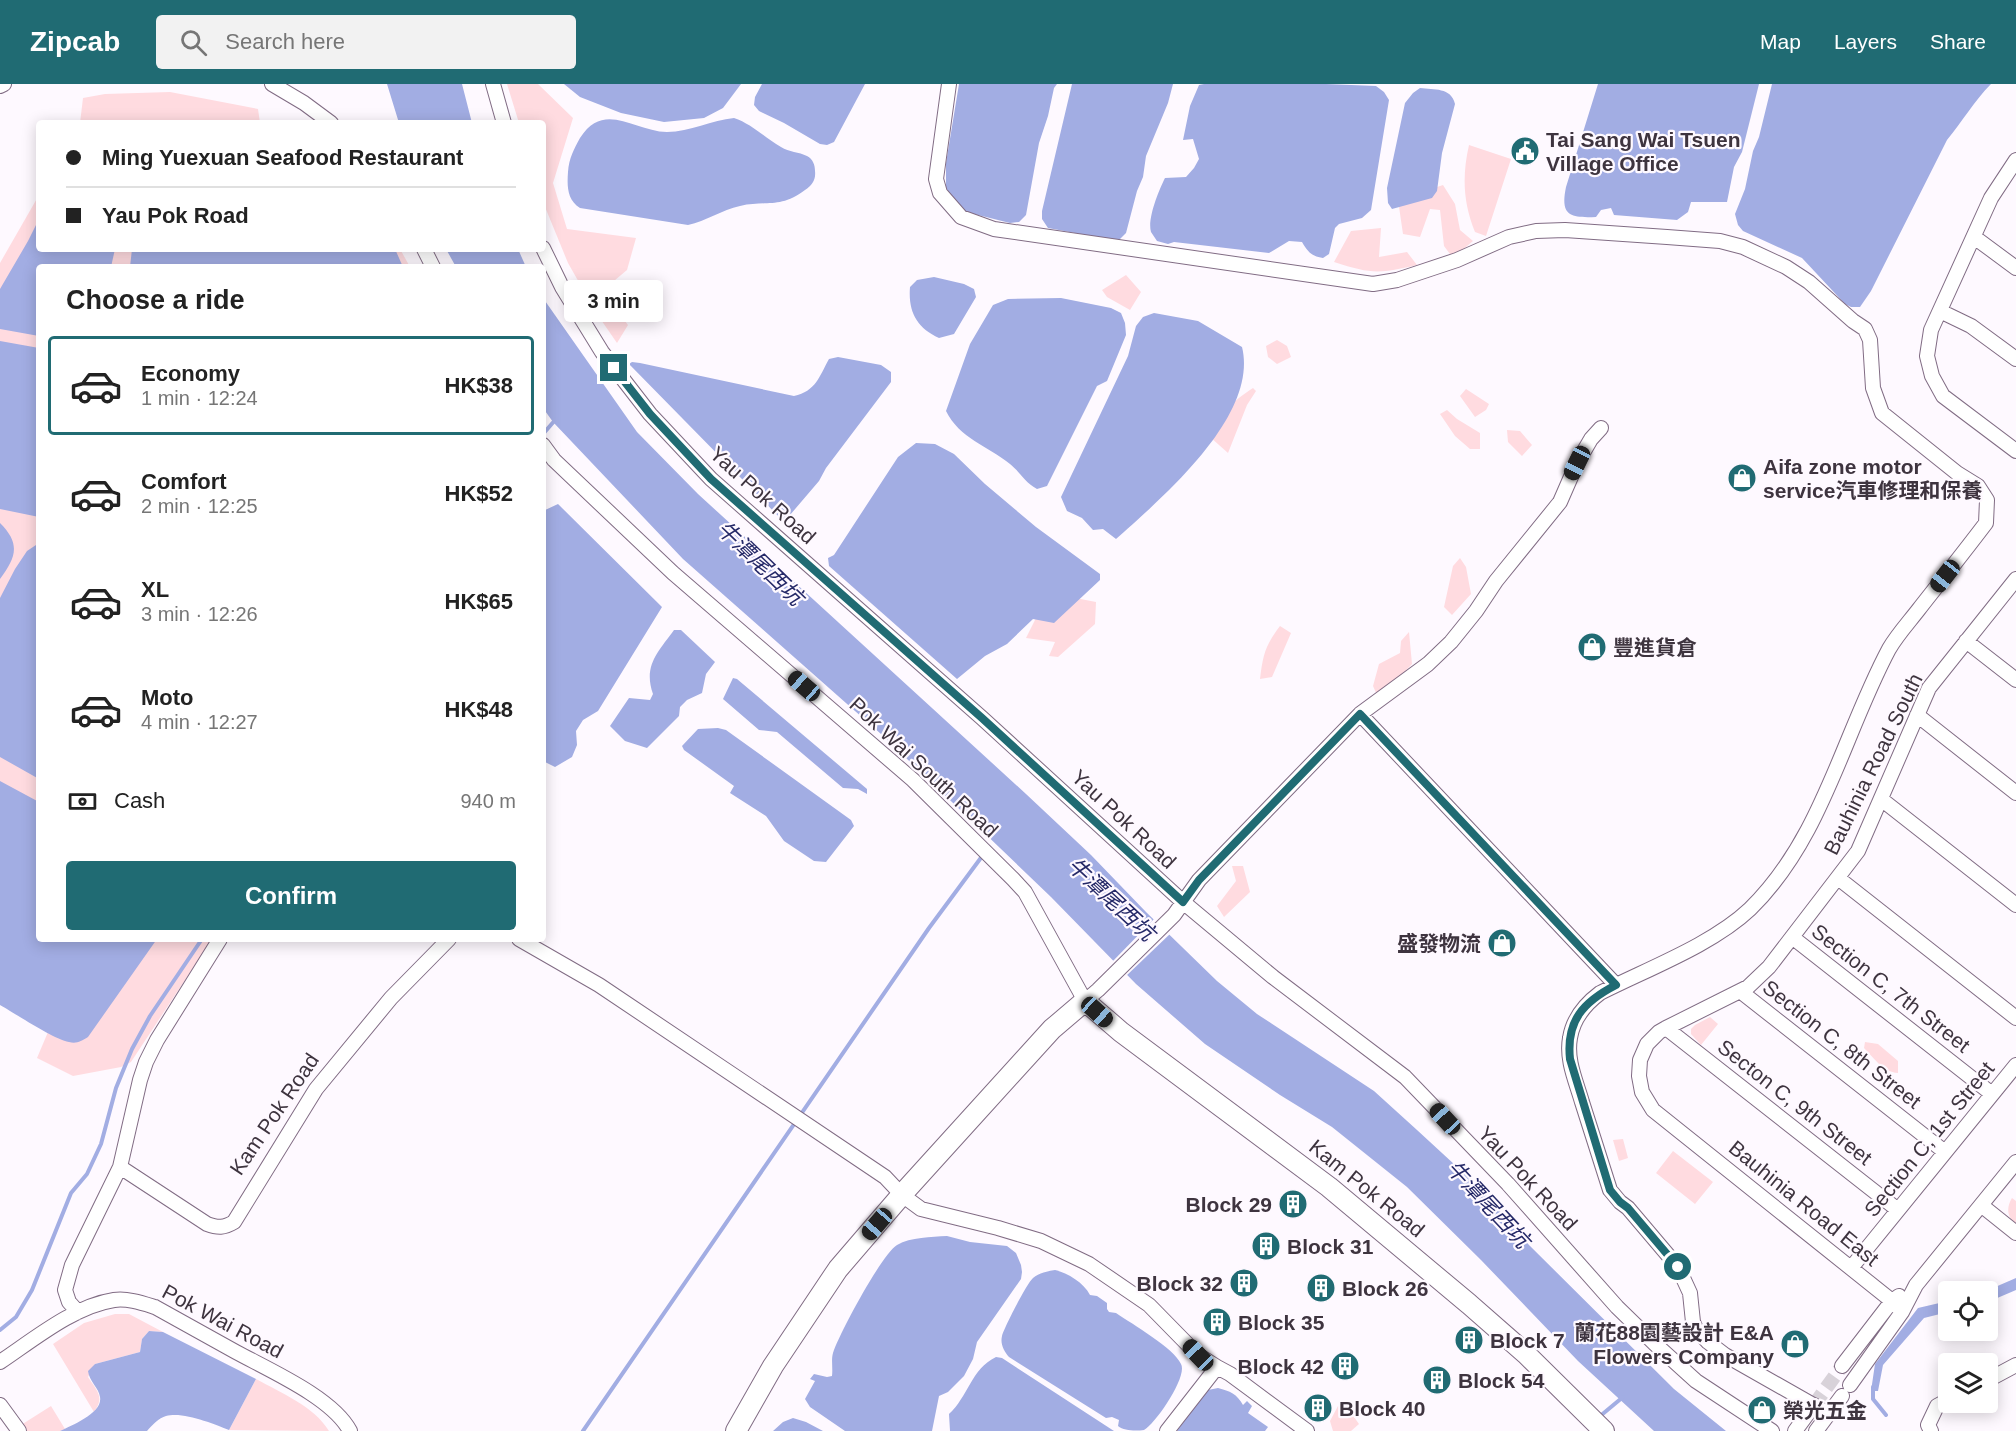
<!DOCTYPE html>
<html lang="en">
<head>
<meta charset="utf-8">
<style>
	:root { --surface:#fff; --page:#f2f2f2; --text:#222; --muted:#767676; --line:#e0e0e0; --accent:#206b73 }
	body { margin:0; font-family:Helvetica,"Noto Sans TC",sans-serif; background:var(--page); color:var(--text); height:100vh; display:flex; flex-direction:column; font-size:22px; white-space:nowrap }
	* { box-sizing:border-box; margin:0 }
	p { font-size:20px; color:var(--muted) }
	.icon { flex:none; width:33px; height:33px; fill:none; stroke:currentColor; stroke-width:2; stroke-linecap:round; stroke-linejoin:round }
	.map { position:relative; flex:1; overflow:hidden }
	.sheet { position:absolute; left:36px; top:180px; width:510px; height:678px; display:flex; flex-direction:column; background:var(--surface); border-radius:6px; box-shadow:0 3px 15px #0003 }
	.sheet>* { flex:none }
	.hud { position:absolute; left:36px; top:36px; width:510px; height:132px; border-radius:6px; box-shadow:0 3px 15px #0003; display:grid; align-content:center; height:132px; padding:0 30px; background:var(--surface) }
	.fabs { position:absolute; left:1938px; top:1197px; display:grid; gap:12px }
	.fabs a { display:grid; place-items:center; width:60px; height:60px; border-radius:6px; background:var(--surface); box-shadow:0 3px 15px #0003; font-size:30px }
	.end { position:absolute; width:27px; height:27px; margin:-14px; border:8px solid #206b73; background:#fff; box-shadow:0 0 0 3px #fff }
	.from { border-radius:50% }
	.bubble { position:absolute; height:42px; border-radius:6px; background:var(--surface); box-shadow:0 3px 15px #0003; font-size:20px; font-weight:700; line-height:42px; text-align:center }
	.car { position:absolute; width:18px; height:36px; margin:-18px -9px; border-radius:8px; box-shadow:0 0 4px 2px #0007; background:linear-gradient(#222 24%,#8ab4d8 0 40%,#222 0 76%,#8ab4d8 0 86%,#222 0) }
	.hud b { display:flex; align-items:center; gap:21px; height:57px; font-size:22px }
	.hud b+b { border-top:2px solid var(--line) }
	.hud i { width:15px; height:15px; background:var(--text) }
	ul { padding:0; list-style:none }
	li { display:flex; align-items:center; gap:18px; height:99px; margin:0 12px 9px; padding:0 18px; border:3px solid transparent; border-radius:6px }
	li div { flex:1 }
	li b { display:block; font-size:22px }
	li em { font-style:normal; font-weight:700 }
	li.on { border-color:var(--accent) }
	li>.icon { width:54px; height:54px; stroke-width:1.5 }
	h2 { padding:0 30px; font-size:27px; line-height:72px }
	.pay { display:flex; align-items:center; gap:15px; height:66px; padding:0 30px; font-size:22px }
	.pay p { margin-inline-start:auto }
	.primary-button { display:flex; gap:12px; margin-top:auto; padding:12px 30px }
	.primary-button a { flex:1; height:69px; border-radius:6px; background:var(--accent); color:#fff; font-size:24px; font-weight:700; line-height:69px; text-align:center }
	header { display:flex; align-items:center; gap:36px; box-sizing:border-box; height:84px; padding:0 30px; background:var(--accent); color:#fff }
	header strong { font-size:28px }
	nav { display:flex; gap:33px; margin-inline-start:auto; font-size:21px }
	.search { width:420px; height:54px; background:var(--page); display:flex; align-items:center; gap:15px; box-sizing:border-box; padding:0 21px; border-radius:6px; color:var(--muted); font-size:22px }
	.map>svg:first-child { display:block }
</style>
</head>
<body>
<header>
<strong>Zipcab</strong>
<div class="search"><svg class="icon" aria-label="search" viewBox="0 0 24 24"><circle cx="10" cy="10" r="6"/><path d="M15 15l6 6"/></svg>Search here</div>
<nav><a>Map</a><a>Layers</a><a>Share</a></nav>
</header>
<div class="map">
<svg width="2016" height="1347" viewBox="0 0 2016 1347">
	<rect width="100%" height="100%" fill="#fef9ff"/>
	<path fill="#ffdbe0" d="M507 0H538L573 34 553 99 567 145 636 154 627 186 602 207 628 241 617 259 597 230 568 179 543 118V39H519Z
		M170 8 258 25 260 39H80L83 14 105 10Z
		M1469 61 1511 75 1486 152 1475 148C1463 118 1462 92 1469 61Z
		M1443 101 1455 120 1460 146 1473 157 1453 174 1444 162 1440 126 1430 125 1420 153 1403 150 1398 116Z
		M39 111V165H400L410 183H39V855H212L131 978 121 983 73 992 37 974 48 948 0 919V179Z
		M1381 144 1379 173 1407 168 1417 181C1379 190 1371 190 1334 178L1351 147Z
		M1126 191 1141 208 1130 226 1107 213 1102 206Z
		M1277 256 1287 262 1291 273 1277 280 1268 273 1266 262Z
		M1253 304 1256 307 1247 321 1228 369 1210 353C1222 328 1230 319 1253 304Z
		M1466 305 1489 320 1486 326 1475 333 1460 312Z
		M1447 326 1457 335 1480 349V365H1470L1455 352 1440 330Z
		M1507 346 1520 347 1532 361 1522 372 1508 358Z
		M1460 474 1466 483 1471 510 1452 531 1444 523 1453 482Z
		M1060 511 1096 518 1095 540 1058 573 1049 572 1055 558 1026 554 1042 522Z
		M1280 542 1291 549 1272 593 1260 595C1263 571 1265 562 1280 542Z
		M1409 548 1412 580 1385 608 1377 611 1373 602 1379 580 1400 569 1401 557Z
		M1232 782H1243L1250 808 1224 833 1217 822 1236 797Z
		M1710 933 1718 940 1701 961 1691 950V945L1695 941Z
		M1865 958 1878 960 1898 977V989C1883 988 1874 974 1864 964Z
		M1623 1055 1628 1074 1619 1077 1613 1056Z
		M1673 1067 1713 1098 1695 1120 1656 1089Z
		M2012 1114 2016 1117V1140C2007 1133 2006 1124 2012 1114Z
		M115 1230H129L163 1248 149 1247 142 1255 140 1268 95 1280 88 1293C97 1307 105 1313 94 1328L53 1260 84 1239Z
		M256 1295C281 1309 314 1322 329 1347L229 1346Z
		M51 1322 65 1345 60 1347H25L21 1341Z
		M1338 1322 1349 1326 1359 1340 1351 1347H1333L1330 1337Z"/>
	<path fill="#a2ade3" d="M387 0H462L472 39H399Z
		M564 0H741L723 24 704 34 664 38 621 29 580 13Z
		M762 0H865L834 58 827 61 820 60 784 39 759 27 754 21 755 13Z
		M959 0H1057L1054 4 1048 32 1039 59 1026 131 1019 138 1010 139 966 128 946 106V79Z
		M1072 0H1173L1168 19 1146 72 1143 93 1137 107 1126 149 1118 157 1048 144 1042 135V127Z
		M1204 0H1326L1376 2 1384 8 1389 16 1371 126 1362 134 1339 140 1335 144 1329 170 1323 174C1311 172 1308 168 1302 158L1289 157 1269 169 1174 158 1168 160 1157 157C1155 154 1153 151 1151 148 1147 135 1159 106 1165 94L1186 93 1194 84 1199 75 1193 55 1183 56 1190 22 1199 1Z
		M1598 0H1759L1742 68 1734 83 1727 118H1691L1688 128 1677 136 1614 131 1611 124 1601 126 1596 133C1570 134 1560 132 1566 103Z
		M1772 0H1991C1974 17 1962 38 1947 56L1871 207 1860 223H1851L1845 220 1802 174 1743 147 1738 141 1735 130 1745 105 1753 67 1759 53Z
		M1420 4C1434 6 1451 3 1455 20L1442 69 1437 107 1432 114 1392 125 1388 119 1387 104 1405 19 1413 9Z
		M734 34C752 40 765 54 781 63 789 68 799 68 807 72 813 75 815 81 815 87 816 96 812 101 805 106 780 125 766 116 740 122 722 126 706 137 688 141L580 124C567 116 567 102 568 88 569 74 574 65 580 54 604 16 634 47 667 48 690 48 712 36 734 34Z
		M39 135V165H115L111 183H39V252L0 245V205L28 157Z
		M132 165H395L403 183H130Z
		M446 165H518L526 183H456Z
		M934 193 964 200 974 205 976 213 954 250 939 254C917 244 908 228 910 203L917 196Z
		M543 214 637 348 698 410 1026 710 1091 771 1146 828 1217 897 1257 930 1374 1007 1417 1046 1480 1104 1529 1161 1674 1305 1726 1347H1654L1578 1277 1481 1176 1407 1103 1332 1043 1280 1011 1205 960 1136 900 1051 813 881 650 683 475 553 338 543 324Z
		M1061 214 1111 224 1121 229 1125 239 1126 251 1107 297 1097 302 1047 402 1037 405C1024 398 1021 389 1010 380 988 362 959 354 946 327L970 260 993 221 1008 215Z
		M1154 229 1198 237 1242 263C1259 332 1162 414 1116 455L1103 445 1093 446 1082 434 1067 427 1061 413 1128 272 1136 242 1143 233Z
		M0 257 39 264V433L0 425Z
		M838 273 881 281 891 288V298L826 384 819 397 784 438 629 280 632 278 640 279 794 312C816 307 819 293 829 275Z
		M916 359 935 360 954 370 985 400 1036 443 1100 490V496L1054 539 1033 535 1007 560 985 572 957 595 829 482 828 474 834 471 898 373Z
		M558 420 662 523 598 627 583 636 576 647 577 661 572 673 555 683 543 677V427Z
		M0 439C21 460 16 473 0 495Z
		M39 459V695L0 673V514L15 485 27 467Z
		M674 546H681L715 578 706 590 702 609 687 616 680 623 679 632 647 664 625 657 610 642 629 614 650 616 653 610C643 582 658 568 674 546Z
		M733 594 737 595 867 705V710L858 705 843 704 777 648 759 646 723 615Z
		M718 644 726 646 851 736 854 742 826 778 814 777 784 757 766 732 730 709 734 702 684 666 682 662 698 645Z
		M0 697 39 718V855H157L88 953C81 957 77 960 69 958 53 955 16 930 0 921Z
		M947 1152 970 1158 1007 1162 1016 1169 1021 1181 1022 1188 1021 1195 977 1258 973 1275 964 1292 948 1308 939 1312 932 1347H845L810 1323 805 1315 815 1297 810 1295 814 1290 827 1293 832 1292C833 1284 831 1276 833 1269 839 1250 882 1170 897 1161 911 1153 931 1153 947 1152Z
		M1055 1186C1068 1189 1084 1199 1090 1211L1097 1212 1107 1219V1225L1109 1228 1116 1229C1132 1240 1174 1264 1181 1280 1188 1292 1156 1339 1144 1346 1136 1347 1124 1347 1118 1342L1119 1336 1112 1333 1106 1334 1009 1273C1004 1267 1000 1260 1002 1252 1004 1244 1027 1199 1033 1194 1039 1189 1048 1187 1055 1186Z
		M2016 1194V1206L1988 1218V1208L1986 1207Z
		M1948 1217V1228L1924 1234 1883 1281 1878 1307H1871L1875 1280 1918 1224Z
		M149 1247 163 1248 256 1295 229 1346C214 1340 183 1327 166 1332 159 1334 152 1341 147 1347H60C72 1341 103 1329 100 1313 99 1304 89 1297 88 1287L95 1280 140 1268 142 1255Z
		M996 1273 1002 1274 1114 1347H950L949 1330C968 1313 971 1285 996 1273Z
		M1218 1304C1230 1307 1237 1310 1243 1321L1247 1317 1252 1322 1248 1329 1268 1343 1265 1347H1177L1200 1313 1208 1306Z
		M793 1334 806 1338 823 1347H773L783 1338Z"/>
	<path fill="#fef9ff" d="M1155 834 1171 849 1125 893 1111 879Z"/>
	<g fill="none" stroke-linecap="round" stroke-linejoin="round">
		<path stroke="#a2ade3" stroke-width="4" d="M543 350 556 335
			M0 1246 16 1233 32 1206 71 1109 87 1090 101 1060 116 1004 132 965 150 932 202 855
			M1873 1303V1315L1886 1331
			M1599 1333 1623 1313
			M583 1347 929 844 983 771"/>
		<path stroke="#d8d2d9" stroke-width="14" stroke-dasharray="14 7" stroke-linecap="butt" d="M1814 1321 1842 1282"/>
		<g stroke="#816c84" stroke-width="16">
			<path id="street" d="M272 0 304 19 331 39
				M493 0 504 39
				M949 0 936 95 940 109 961 133 994 145 1373 200 1397 196 1457 176 1509 153 1536 147 1565 146 1667 153 1720 157 1743 163 1786 183 1809 198 1853 237 1865 245 1870 256 1873 304 1882 329 1957 389 1978 402 1987 416 1986 439C1964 468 1941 497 1919 525 1909 538 1897 551 1889 565 1843 651 1822 755 1750 825 1712 861 1647 885 1600 909 1584 921 1573 935 1570 954 1566 976 1576 997 1582 1018 1591 1047 1601 1077 1610 1106L1620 1118 1628 1124 1678 1183 1690 1209 1693 1238 1696 1245 1708 1258 1725 1271 1829 1330
				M0 2 4 0
				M2016 76 1991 114 1931 246 1927 272 1932 292 1943 312 2016 367
				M1974 153 2016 184
				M543 164 562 203 602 268 650 330 711 395 982 634 1183 818 1273 893 1405 993 1508 1100 1617 1223 1654 1259 1696 1297 1772 1347
				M424 165 433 183
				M1940 227 1971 242 2016 275
				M543 361 554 376 673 489 913 696 1013 795 1025 808 1085 917 1098 906 1174 831 1199 796 1360 630 1428 580 1451 558 1476 527 1496 497 1560 418 1577 379 1591 355 1601 344
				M1966 557 2016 596
				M1360 630 1616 901
				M1917 631 2016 709
				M1881 715 2016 821
				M1838 794 2016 934
				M1792 853 1992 1010
				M519 855 599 901 885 1093 902 1111 921 1125 998 1144 1041 1157 1089 1180 1149 1221 1198 1271 1217 1283
				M1740 907 1945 1068
				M1666 944 1898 1126
				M120 1083 207 1140C218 1144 224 1144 234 1138L316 1005 391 914 449 855
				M1981 1121 2016 1149
				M1851 1184 2016 981
				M78 1228 69 1218 65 1206 72 1181 120 1083 140 996 146 978 157 956 220 855
				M1902 1228 1892 1217 1653 1026 1642 1008 1639 992 1640 976 1647 960 1659 948 1666 944 1748 903 1769 883 1858 767 1929 604 2016 495
				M0 1278C33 1256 74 1222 114 1216 127 1214 142 1219 155 1223 182 1238 209 1253 236 1268 269 1286 333 1314 350 1347
				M1842 1282 1892 1217 1899 1212
				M1988 1296 2016 1281
				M1850 1301 1902 1228 1916 1201 2016 1078
				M0 1321 19 1347
				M1167 1347 1217 1283 1230 1290 1307 1347
				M1795 1347 1814 1321
				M1816 1347 1842 1312
				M1931 1347 1928 1341 1937 1322 1948 1316"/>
		</g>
		<g stroke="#816c84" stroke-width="22">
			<path id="secondary" d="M736 1347 773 1282 838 1185 905 1107 1052 945 1085 917 1121 948 1329 1103 1469 1220 1526 1270 1604 1347"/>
		</g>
		<use href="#street" stroke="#fff" stroke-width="14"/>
		<use href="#secondary" stroke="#fff" stroke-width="20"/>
	</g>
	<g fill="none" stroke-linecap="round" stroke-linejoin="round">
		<path stroke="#206b73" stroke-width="8" d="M614 284 650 330 711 395 982 634 1183 818 1199 796 1360 630 1616 901C1583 918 1566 937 1570 975L1610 1106 1620 1118 1628 1124 1678 1183"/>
	</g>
	<defs>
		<g id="civic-disc" transform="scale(1.5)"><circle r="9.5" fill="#206b73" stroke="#fef9ff"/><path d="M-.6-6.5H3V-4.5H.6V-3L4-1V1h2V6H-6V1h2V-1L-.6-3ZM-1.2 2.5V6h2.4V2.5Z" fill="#fff"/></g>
		<g id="shop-disc" transform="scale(1.5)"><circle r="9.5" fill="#206b73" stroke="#fef9ff"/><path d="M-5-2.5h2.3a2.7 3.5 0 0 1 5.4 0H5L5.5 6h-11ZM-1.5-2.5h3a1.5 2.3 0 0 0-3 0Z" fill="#fff"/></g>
		<g id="building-disc" transform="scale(1.5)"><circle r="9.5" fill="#206b73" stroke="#fef9ff"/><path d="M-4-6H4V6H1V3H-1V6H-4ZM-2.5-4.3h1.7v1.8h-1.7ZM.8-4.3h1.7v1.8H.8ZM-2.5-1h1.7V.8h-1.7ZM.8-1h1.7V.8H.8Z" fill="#fff"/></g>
	</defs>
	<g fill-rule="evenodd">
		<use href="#civic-disc" x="1525" y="67"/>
		<use href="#shop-disc" x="1742" y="394"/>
		<use href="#shop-disc" x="1592" y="563"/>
		<use href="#shop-disc" x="1502" y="859"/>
		<use href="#building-disc" x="1293" y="1120"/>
		<use href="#building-disc" x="1266" y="1162"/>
		<use href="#building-disc" x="1244" y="1199"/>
		<use href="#building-disc" x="1321" y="1204"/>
		<use href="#building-disc" x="1217" y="1238"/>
		<use href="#building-disc" x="1469" y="1256"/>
		<use href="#shop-disc" x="1795" y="1260"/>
		<use href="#building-disc" x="1345" y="1282"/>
		<use href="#building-disc" x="1437" y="1296"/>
		<use href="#building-disc" x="1318" y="1324"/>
		<use href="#shop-disc" x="1762" y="1326"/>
	</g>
	<g text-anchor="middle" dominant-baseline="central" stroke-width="4.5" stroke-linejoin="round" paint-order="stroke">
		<g font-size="21" font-weight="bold" fill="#3e343f" stroke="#fef9ff" text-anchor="start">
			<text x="1546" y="55">Tai Sang Wai Tsuen<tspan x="1546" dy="24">Village Office</tspan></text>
			<text x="1763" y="382">Aifa zone motor<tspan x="1763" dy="24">service汽車修理和保養</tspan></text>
			<text x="1613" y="563">豐進貨倉</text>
			<text x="1481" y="859" text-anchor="end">盛發物流</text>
			<text x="1272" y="1120" text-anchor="end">Block 29</text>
			<text x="1287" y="1162">Block 31</text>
			<text x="1223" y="1199" text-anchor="end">Block 32</text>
			<text x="1342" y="1204">Block 26</text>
			<text x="1238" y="1238">Block 35</text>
			<text x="1774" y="1248" text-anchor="end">蘭花88園藝設計 E&amp;A<tspan x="1774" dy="24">Flowers Company</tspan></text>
			<text x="1490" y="1256">Block 7</text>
			<text x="1324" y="1282" text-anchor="end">Block 42</text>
			<text x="1458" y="1296">Block 54</text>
			<text x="1339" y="1324">Block 40</text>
			<text x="1783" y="1326">榮光五金</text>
		</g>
		<g font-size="21" fill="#3e343f" stroke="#fef9ff">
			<text transform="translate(763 411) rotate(42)">Yau Pok Road</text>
			<text transform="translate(1873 680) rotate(-64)">Bauhinia Road South</text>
			<text transform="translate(924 683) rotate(43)">Pok Wai South Road</text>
			<text transform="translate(1124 735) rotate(43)">Yau Pok Road</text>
			<text transform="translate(1891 904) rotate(38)">Section C, 7th Street</text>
			<text transform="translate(1842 960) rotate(38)">Section C, 8th Street</text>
			<text transform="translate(1795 1018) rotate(38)">Secton C, 9th Street</text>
			<text transform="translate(274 1030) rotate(-56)">Kam Pok Road</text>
			<text transform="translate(1929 1055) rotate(-51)">Section C, 1st Street</text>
			<text transform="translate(1528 1094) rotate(47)">Yau Pok Road</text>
			<text transform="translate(1367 1104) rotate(39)">Kam Pok Road</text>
			<text transform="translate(1804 1119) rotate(39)">Bauhinia Road East</text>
			<text transform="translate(223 1237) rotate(28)">Pok Wai Road</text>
		</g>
		<g font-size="22" font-style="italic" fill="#252968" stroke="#fef9ff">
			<text transform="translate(760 479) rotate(44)">牛潭尾西坑</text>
			<text transform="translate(1111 815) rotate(43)">牛潭尾西坑</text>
			<text transform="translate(1488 1120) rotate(47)">牛潭尾西坑</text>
		</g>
	</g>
</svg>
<div class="fabs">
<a><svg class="icon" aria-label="locate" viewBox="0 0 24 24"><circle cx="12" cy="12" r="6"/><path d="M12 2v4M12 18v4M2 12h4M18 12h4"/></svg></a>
<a><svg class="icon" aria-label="layers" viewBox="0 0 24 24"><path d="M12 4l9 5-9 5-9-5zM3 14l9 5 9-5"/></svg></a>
</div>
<i class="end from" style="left:1678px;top:1183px"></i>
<i class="end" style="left:614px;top:284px"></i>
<div class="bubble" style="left:564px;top:196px;width:99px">3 min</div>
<i class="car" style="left:1577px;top:379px;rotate:206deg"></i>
<i class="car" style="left:1945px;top:492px;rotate:218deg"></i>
<i class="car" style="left:804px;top:602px;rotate:311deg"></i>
<i class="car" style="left:1097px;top:928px;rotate:132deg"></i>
<i class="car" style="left:1445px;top:1035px;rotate:317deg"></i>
<i class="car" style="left:877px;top:1140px;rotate:221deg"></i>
<i class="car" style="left:1198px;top:1271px;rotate:316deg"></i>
<div class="hud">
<b><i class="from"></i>Ming Yuexuan Seafood Restaurant</b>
<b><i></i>Yau Pok Road</b>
</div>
<section class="sheet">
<h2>Choose a ride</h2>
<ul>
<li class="on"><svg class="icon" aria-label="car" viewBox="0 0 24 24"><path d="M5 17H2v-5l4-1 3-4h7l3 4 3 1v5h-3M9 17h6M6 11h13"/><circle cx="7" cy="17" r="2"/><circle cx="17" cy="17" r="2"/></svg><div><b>Economy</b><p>1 min · 12:24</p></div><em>HK$38</em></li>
<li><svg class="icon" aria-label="car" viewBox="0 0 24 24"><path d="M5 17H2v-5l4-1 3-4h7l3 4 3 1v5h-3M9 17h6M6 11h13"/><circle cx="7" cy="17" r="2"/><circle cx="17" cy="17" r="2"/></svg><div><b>Comfort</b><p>2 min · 12:25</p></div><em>HK$52</em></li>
<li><svg class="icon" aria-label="car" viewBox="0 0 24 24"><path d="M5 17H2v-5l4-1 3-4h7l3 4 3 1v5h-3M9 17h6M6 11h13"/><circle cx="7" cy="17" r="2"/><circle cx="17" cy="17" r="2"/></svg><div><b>XL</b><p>3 min · 12:26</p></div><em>HK$65</em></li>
<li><svg class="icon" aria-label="car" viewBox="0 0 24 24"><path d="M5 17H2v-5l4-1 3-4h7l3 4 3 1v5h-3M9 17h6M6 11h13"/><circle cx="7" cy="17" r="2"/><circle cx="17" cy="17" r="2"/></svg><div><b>Moto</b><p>4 min · 12:27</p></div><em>HK$48</em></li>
</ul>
<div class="pay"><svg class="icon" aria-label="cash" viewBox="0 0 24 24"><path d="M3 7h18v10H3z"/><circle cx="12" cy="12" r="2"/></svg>Cash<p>940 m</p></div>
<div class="primary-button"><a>Confirm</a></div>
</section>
</div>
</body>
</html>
